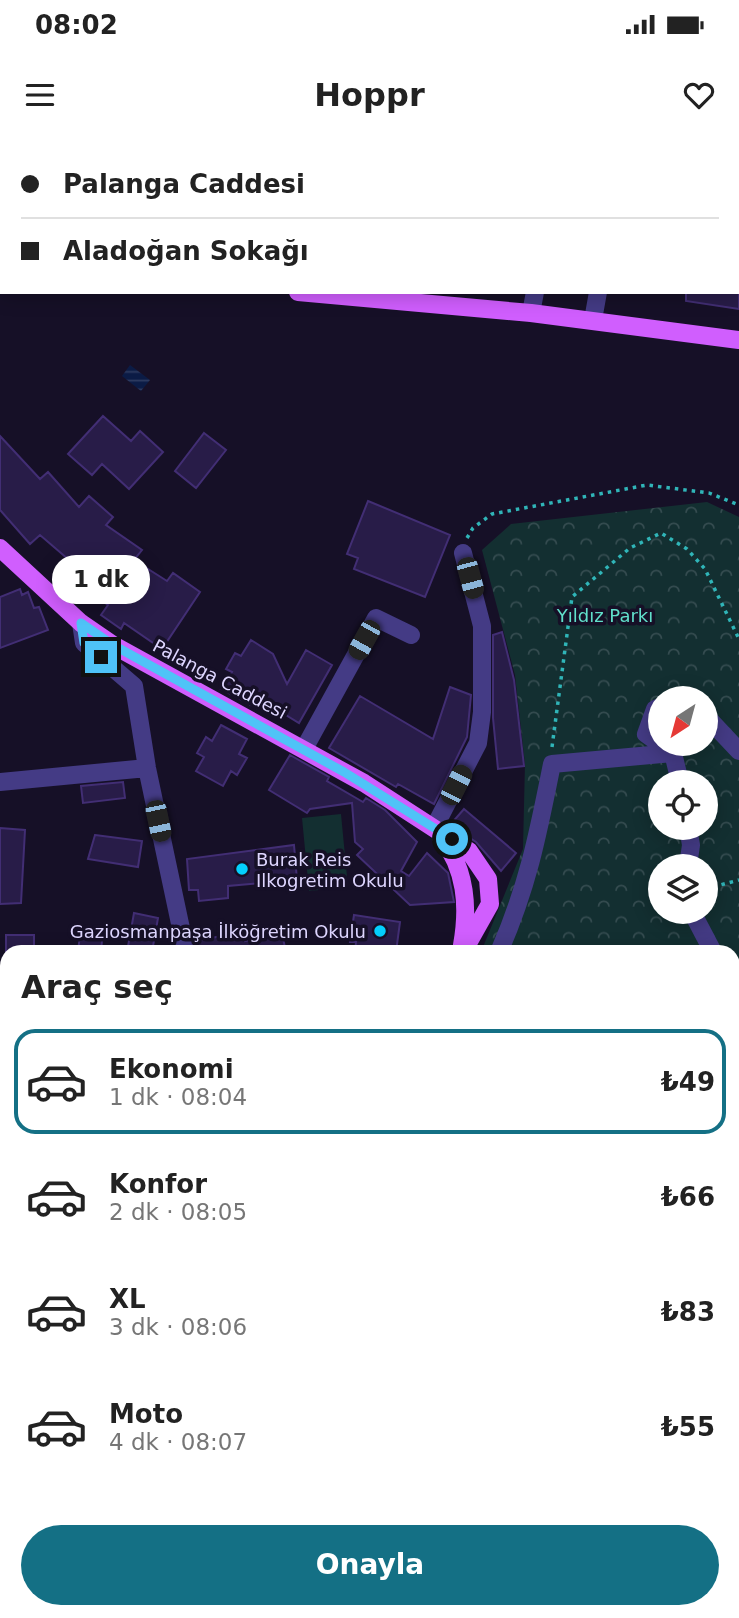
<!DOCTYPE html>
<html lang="tr">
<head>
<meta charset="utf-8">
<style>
	:root { --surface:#fff; --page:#f6f6f6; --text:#222; --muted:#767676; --line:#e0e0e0; --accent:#147085 }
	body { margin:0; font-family:"DejaVu Sans",sans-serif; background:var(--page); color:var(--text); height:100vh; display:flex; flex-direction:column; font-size:26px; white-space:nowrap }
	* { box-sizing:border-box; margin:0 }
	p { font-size:23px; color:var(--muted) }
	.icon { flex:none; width:38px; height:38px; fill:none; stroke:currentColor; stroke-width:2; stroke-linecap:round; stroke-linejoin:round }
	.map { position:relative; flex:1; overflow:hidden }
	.sheet { position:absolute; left:0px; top:805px; width:740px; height:674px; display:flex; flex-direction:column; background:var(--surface); border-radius:21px 21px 0 0; box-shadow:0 4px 18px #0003 }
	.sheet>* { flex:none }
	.guide { position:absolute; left:0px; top:0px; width:740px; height:154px; box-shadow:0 4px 18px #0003; display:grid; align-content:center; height:154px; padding:0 21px; background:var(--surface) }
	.needle { width:46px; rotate:216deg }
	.buttons { position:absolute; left:648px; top:546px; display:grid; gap:14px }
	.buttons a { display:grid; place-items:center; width:70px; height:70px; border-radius:50%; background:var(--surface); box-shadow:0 4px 18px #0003; font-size:35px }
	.end { position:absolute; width:32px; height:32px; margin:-16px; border:9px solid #4fc3f7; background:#111; box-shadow:0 0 0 4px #111 }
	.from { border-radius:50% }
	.bubble { position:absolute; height:49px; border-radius:24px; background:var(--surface); box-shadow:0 4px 18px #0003; font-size:23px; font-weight:700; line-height:49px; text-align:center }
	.car { position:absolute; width:21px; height:42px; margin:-21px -10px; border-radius:9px; box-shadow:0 0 5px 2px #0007; background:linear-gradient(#222 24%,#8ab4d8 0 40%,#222 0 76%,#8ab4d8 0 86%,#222 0) }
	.guide b { display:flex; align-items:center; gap:24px; height:66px; font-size:26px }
	.guide b+b { border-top:2px solid var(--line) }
	.guide i { width:18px; height:18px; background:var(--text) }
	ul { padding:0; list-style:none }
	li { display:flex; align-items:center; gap:21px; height:105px; margin:0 14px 10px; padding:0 7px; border:4px solid transparent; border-radius:21px }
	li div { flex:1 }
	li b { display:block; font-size:26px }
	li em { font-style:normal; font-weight:700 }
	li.on { border-color:var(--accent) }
	li>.icon { width:63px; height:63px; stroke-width:1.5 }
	h2 { padding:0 21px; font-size:32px; line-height:84px }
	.action { display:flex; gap:14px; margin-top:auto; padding:14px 21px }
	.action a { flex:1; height:80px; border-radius:42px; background:var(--accent); color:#fff; font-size:28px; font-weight:700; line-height:80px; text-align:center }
	.status { display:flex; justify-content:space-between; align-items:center; height:49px; padding:0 35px; background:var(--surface); direction:ltr }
	.status svg { height:19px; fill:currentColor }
	header { display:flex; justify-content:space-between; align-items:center; height:91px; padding:0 21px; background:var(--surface); font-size:32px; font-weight:700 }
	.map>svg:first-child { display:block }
</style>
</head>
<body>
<div class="status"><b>08:02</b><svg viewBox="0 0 49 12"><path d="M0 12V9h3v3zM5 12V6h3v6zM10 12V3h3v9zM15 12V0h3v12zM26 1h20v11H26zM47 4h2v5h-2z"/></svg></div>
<header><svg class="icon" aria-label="menu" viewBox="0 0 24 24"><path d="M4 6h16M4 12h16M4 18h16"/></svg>Hoppr<svg class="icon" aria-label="heart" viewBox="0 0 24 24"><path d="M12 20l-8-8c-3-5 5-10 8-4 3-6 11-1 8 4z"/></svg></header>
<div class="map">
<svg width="739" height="1478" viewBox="0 0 739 1478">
	<defs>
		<pattern id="forest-crowns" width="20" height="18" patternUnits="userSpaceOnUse" patternTransform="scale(1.75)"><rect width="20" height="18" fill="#132f31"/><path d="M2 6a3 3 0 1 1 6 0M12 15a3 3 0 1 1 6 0" fill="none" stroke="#354c50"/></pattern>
		<pattern id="water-rules" width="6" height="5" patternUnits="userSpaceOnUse" patternTransform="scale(1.75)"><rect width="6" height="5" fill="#0b1b45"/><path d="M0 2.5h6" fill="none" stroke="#2e3b61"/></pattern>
	</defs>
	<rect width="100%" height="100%" fill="#161027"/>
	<path fill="#132f31" d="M17 0H134L17 2Z
		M341 674 348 747 309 751 302 678Z"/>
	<path fill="url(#forest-crowns)" fill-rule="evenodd" d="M707 362 739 377V1478H635L632 1472H733V812H481L523 709 525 624 515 535 482 410 511 384ZM660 558H705V604H660ZM660 642H705V688H660ZM660 726H705V772H660Z"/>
	<path fill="url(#water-rules)" d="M130 225 150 240 141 251 122 236Z"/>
	<path fill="#281c48" stroke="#422e74" stroke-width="2" d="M686 152H739V169L686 161Z
		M103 276 131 301 140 291 163 312 129 349 102 324 92 335 68 314Z
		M204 293 226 310 196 348 175 331Z
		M0 296 40 339 48 332 79 367 89 356 113 377 106 385 142 410 134 420 167 441 173 433 200 452 162 509 124 483 121 489 101 475 108 465 76 442 83 432 40 395 30 404 0 370Z
		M368 361 450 395 425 457 354 429 358 418 347 414Z
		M20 449 22 455 28 452 34 468 39 467 48 490 0 508V457Z
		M502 492 514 540 524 626 498 629 493 578V495Z
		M251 500 273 514 287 544 306 510 332 525 299 583 263 561 258 569 221 549 232 532 226 529 235 513 241 516Z
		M450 547 471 555 467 597 434 664 398 644 396 647 329 608 360 556 433 599Z
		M221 585 247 599 239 614 247 618 237 635 231 631 223 646 196 631 204 617 197 613 206 597 212 601Z
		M290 615 329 637 327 641 363 662 366 658 385 670 417 702 401 731 409 736 427 713 448 733 454 762 410 765 357 715 363 709 355 702 352 663 310 669 307 673 269 650Z
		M123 642 125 658 83 663 81 646Z
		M464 669 516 713 501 731 476 702 450 685Z
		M0 688 25 690 21 763 0 764Z
		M95 695 142 701 138 727 88 719Z
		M294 705 297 740 228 746V758L199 761 198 750H189L187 719Z
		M134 773 158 778 152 812H127Z
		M354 775 400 782 396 812H355L356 802H350Z
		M81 786 103 789 101 812H78Z
		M243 792 245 801 282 794 286 812H197L195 801Z
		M6 795H34V812H6Z"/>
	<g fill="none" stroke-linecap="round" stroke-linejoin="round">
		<path stroke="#30b5b8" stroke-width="3.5" stroke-dasharray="3.5 5" stroke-linecap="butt" d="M12 2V0
			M147 2V0
			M264 2V0
			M318 2V0
			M467 398 473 388 492 374 647 345 709 353 739 365
			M552 607 572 457 630 408 661 393 687 409 705 429 739 499
			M705 749 739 740"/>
		<path stroke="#443b85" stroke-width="18" d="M563 2V0
			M630 2V0
			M738 106H739
			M531 173 535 152
			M593 180 598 152
			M81 483 84 503 134 546 147 628 186 812
			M681 558H684
			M660 567 655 569 646 594 660 604
			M705 575 739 611
			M663 606 673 613 680 642
			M304 609 376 478 411 495
			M0 642 147 628
			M434 688 478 603 482 572V486L463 413
			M688 726 691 705 688 688
			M692 772 713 812
			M499 812C528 746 538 694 552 624L673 613
			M733 841 739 855
			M0 845 7 847
			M733 896 739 893
			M0 918 7 929
			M0 1160 7 1164
			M0 1223 7 1225
			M733 1237H739
			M0 1345 7 1347
			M455 1472 456 1478
			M23 1478 24 1472
			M101 1478 103 1472
			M272 1478 279 1472"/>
		<path stroke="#d05efe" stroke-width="18" d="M0 133H2
			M298 152 531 173 739 200
			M0 408 81 483 113 505 364 643 469 711 488 739 490 764 463 812
			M441 697C466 729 469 766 462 805
			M616 1472 619 1478"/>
	</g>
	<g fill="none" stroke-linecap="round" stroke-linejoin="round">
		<path stroke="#4fc3f7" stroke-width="9" d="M101 517 84 503 81 483 113 505 344 632 452 699"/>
	</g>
	<g fill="#04cffd" stroke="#161027" stroke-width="2.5">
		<circle cx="242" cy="729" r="7"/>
		<circle cx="380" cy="791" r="7"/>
	</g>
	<g text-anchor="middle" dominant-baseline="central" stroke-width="7" stroke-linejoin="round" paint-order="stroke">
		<g font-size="18" fill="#61dfcb" stroke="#161027">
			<text x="605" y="475">Yıldız Parkı</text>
		</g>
		<g font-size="18" fill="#ded6ff" stroke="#161027">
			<text transform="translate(220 539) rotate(28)">Palanga Caddesi</text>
		</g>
		<g font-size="18" fill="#ded6ff" stroke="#161027" text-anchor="start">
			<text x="256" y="719">Burak Reis<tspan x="256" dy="21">Ilkogretim Okulu</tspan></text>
			<text x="366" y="791" text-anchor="end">Gaziosmanpaşa İlköğretim Okulu</text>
		</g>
	</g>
</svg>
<div class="buttons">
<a><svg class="needle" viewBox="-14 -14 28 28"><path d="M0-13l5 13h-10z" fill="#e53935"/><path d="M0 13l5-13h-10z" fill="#767676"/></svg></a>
<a><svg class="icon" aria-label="locate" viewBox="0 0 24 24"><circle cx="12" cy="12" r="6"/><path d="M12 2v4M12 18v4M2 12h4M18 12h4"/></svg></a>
<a><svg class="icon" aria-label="layers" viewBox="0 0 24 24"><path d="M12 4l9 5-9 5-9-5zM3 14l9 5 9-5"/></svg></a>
</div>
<i class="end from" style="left:452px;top:699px"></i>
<i class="end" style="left:101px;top:517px"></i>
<div class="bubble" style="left:52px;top:415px;width:98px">1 dk</div>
<i class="car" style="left:470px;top:438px;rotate:165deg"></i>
<i class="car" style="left:364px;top:500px;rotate:209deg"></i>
<i class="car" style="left:456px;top:645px;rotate:27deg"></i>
<i class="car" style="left:158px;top:681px;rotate:168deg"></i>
<div class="guide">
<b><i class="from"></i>Palanga Caddesi</b>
<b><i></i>Aladoğan Sokağı</b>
</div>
<section class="sheet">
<h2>Araç seç</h2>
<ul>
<li class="on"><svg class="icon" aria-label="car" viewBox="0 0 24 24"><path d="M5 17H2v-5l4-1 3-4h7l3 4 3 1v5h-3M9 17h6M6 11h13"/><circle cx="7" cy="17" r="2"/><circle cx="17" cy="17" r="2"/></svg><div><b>Ekonomi</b><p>1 dk · 08:04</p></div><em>₺49</em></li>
<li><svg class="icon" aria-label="car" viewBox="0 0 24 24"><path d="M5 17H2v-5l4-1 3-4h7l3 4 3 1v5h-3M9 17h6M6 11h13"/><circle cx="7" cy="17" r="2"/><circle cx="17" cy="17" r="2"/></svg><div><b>Konfor</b><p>2 dk · 08:05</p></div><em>₺66</em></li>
<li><svg class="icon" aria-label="car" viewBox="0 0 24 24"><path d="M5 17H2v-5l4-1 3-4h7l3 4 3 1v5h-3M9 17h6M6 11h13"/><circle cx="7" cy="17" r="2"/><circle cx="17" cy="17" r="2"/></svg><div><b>XL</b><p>3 dk · 08:06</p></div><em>₺83</em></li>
<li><svg class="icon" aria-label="car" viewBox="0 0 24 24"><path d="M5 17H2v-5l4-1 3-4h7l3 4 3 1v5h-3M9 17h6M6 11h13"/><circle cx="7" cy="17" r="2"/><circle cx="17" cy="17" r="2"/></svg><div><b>Moto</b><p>4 dk · 08:07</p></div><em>₺55</em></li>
</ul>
<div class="action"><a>Onayla</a></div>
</section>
</div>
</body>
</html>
